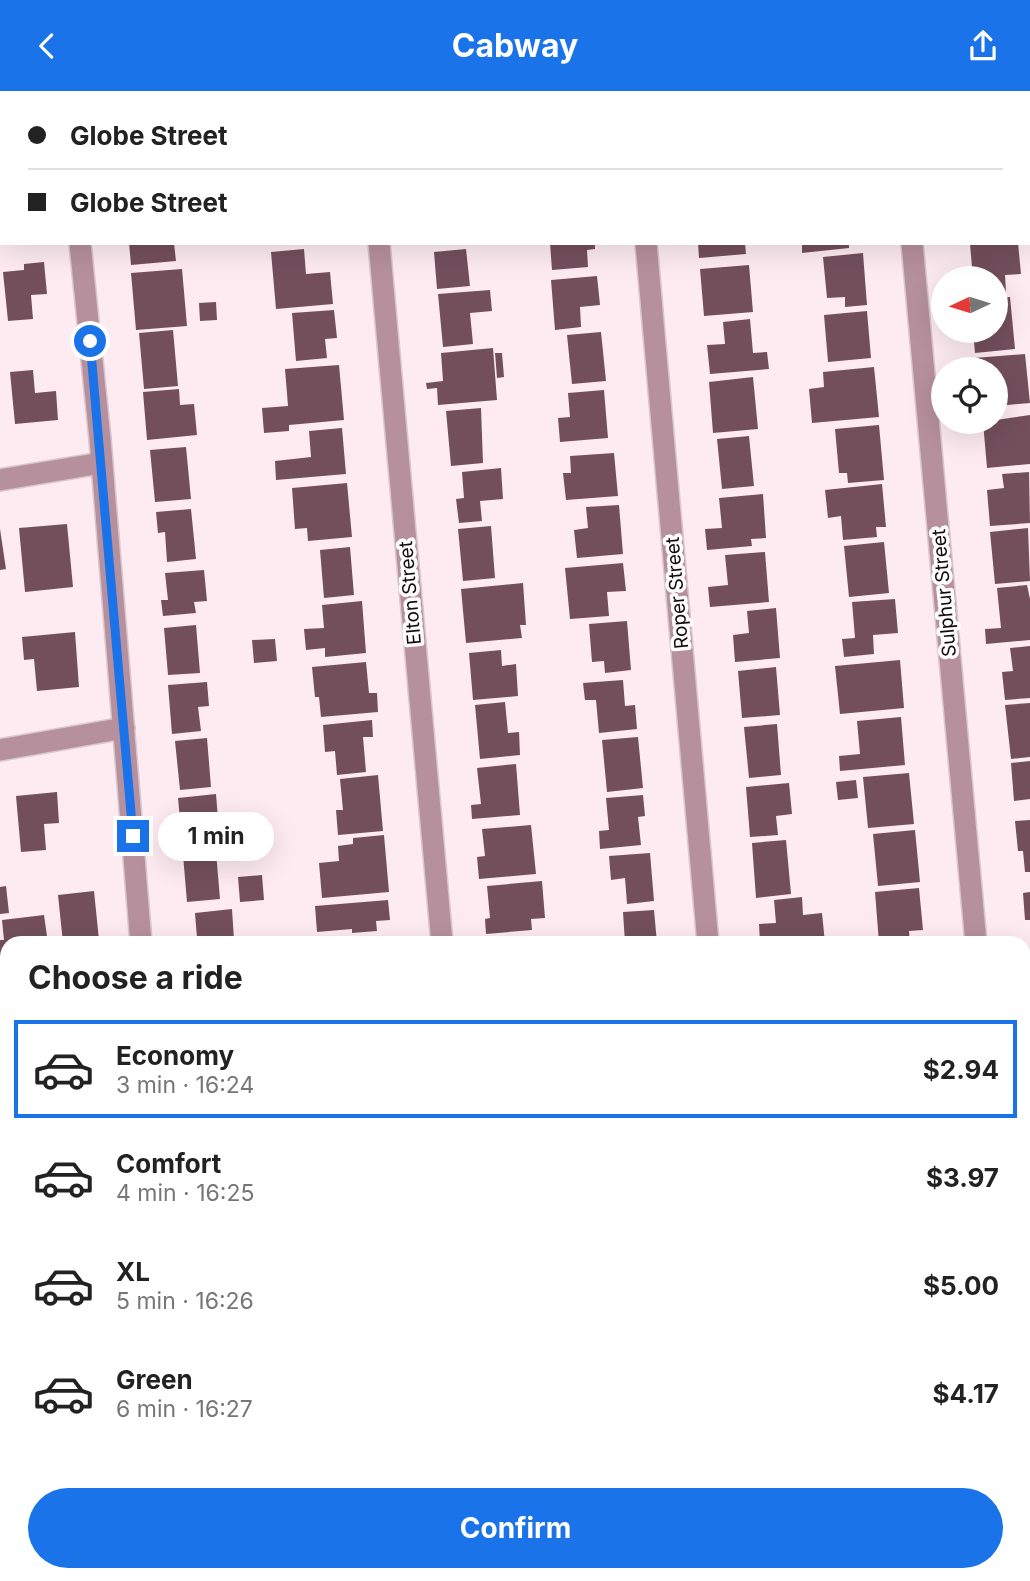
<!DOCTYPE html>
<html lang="en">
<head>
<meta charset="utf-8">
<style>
	:root { --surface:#fff; --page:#f6f6f6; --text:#222; --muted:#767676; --line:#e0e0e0; --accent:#1a73e8 }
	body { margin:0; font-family:Inter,sans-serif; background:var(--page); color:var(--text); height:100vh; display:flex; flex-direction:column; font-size:26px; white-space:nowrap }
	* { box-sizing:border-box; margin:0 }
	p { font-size:23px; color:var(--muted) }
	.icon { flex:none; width:38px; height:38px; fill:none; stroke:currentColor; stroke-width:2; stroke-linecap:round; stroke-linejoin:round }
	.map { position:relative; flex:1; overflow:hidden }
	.details { position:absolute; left:0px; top:845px; width:1031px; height:646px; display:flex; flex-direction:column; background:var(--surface); border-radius:21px 21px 0 0; box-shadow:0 7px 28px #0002 }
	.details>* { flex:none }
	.hud { position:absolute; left:0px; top:0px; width:1031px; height:154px; box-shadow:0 7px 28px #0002; display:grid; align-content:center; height:154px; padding:0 28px; background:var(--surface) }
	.needle { width:46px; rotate:266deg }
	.buttons { position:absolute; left:931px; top:175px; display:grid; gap:14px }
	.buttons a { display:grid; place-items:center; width:77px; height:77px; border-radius:50%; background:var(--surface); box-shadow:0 7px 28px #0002; font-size:35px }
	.end { position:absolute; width:32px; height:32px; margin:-16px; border:9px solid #1a73e8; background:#fff; box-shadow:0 0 0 4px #fff }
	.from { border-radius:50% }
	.bubble { position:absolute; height:49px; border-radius:24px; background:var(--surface); box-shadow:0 7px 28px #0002; font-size:23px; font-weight:700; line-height:49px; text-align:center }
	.hud b { display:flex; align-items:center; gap:24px; height:66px; font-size:26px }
	.hud b+b { border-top:2px solid var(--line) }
	.hud i { width:18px; height:18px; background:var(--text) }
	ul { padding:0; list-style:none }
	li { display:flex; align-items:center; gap:21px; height:98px; margin:0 14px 10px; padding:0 14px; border:4px solid transparent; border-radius:0px }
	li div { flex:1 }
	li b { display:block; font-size:26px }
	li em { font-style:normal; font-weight:700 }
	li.selected { border-color:var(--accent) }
	li>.icon { width:63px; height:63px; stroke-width:1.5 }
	h2 { padding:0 28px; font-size:32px; line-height:84px }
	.cta { display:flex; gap:14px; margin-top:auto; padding:14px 28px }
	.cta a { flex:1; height:80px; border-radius:42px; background:var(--accent); color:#fff; font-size:28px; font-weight:700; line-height:80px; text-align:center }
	header { display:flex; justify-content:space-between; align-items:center; height:91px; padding:0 28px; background:var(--accent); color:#fff; font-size:32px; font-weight:700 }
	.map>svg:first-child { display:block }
</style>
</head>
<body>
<header><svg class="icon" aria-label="back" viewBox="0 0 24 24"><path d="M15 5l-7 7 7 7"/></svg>Cabway<svg class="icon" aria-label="share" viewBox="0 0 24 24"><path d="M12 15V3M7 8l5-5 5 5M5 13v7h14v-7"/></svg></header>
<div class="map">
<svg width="1030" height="1490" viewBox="0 0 1030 1490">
	<rect width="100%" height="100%" fill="#fdebf1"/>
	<path fill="#d4b3be" d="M1030 968V1490H891L890 1484H1024V969Z"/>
	<path fill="#734f5c" d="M129 152H174L176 170 131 174Z
		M550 152H595V158L587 159 588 176 552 179Z
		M698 152H745L746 163 699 167Z
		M802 152H849V157L802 162Z
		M1018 152 1021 183 1005 184 1006 201 996 202V187H973L970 153Z
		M304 158 306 183 330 181 333 213 276 218 271 161Z
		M466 158 470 195 437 198 434 161Z
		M863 162 867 214 845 216V206L827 207 823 166Z
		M44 171 47 203 31 204 33 228 8 230 3 181 24 179V173Z
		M749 174 753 221 704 225 700 178Z
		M182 178 187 235 136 239 131 182Z
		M597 185 600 214 580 216 581 236 555 239 551 189Z
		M490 199 492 220 470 222 473 253 443 256 438 203Z
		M1010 206 1015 258 975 262 973 240H996V207Z
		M216 211 217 229 200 230 199 212Z
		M334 219 337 247 325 248 327 267 296 270 292 222Z
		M867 220 871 267 828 271 824 224Z
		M750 228 753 262 767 261 769 278 710 283 707 254 725 253 723 231Z
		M173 239 178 295 144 298 139 242Z
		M601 241 606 290 572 293 567 244Z
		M493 257 497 309 438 314 437 297 427 298 426 292 443 290 441 262Z
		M495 262H502L504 286 497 287Z
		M1025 263 1030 312 996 315V278H975L974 267Z
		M339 274 344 329 289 334V340L264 342 262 317 288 315 285 278Z
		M874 276 879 326 812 332 809 298 824 296 823 281Z
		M33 279 35 302 56 300 58 329 15 333 10 281Z
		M753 286 758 338 713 342 709 291Z
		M179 298 180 314 194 313 197 344 147 349 143 301Z
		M604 299 608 347 560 351 558 327 570 326 568 302Z
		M481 317 483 372 451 375 446 320Z
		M1030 324V373L987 377 983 331Z
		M879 334 884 389 848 392 847 382H839L835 338Z
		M342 337 346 383 276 389 275 370 311 366 309 340Z
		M749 345 754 395 722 398 717 348Z
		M186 356 191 408 155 411 150 359Z
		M614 362 618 405 566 409 563 382H571L570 365Z
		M501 377 503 408 480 410 482 430 459 432 456 408 464 407 462 381Z
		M1029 381 1030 432 990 435 987 399 1004 397 1002 383Z
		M347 392 352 446 308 450 307 437 295 438 292 397Z
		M882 393 886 436H876L877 446 843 449 841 425 828 427 825 399Z
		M763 403 766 447 751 448 752 455 707 459 705 438 722 437 719 407Z
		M619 414 623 463 577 467 574 439 588 437 586 416Z
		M191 418 196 468 167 471 165 441 158 442 156 421Z
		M67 433 73 496 25 501 19 437Z
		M491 435 495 487 463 490 458 438Z
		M1028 437 1030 490 995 493 990 441Z
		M0 438 6 478 0 479Z
		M884 451 889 502 849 506 844 455Z
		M350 456 354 504 324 507 320 459Z
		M765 461 769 511 710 516 708 496 728 494 725 464Z
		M623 472 626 500 607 501 609 525 570 528 565 477Z
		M204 479 207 510 194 511 196 522 163 525 161 509H168L165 482Z
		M523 492 526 534H520L522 547 466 552 461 498Z
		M1027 494 1030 508V549L986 553 985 538 1001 537 997 497Z
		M895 508 898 542 873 544 874 563 844 566 842 548 855 547 852 511Z
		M362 510 366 562 325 566V557L306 559 304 538 324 537 322 514Z
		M776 517 780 567 735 571 733 544 749 542 747 520Z
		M627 530 631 579 605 582 604 570 592 571 589 533Z
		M196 534 200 582 168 584 164 537Z
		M75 541 79 596 37 600 34 568 24 569 22 546Z
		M275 548 277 570 254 572 252 549Z
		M1030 555V607L1005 609 1002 581 1013 580 1010 557Z
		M501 559 502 575 516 573 518 605 473 609 469 562Z
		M900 569 904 617 840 623 835 575Z
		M366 571 369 602H377L378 621 321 626 319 606H315L312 576Z
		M776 576 780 624 742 627 738 580Z
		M623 589 625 615 635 614 637 638 599 642 596 609H585L583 592Z
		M207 591 209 615 198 616 201 640 172 643 168 594Z
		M505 611 508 642 519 641 520 664 480 668 475 614Z
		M1030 612V666L1011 668 1005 614Z
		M901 626 905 674 840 680 839 665 860 663 857 630Z
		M372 629 373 646H363L366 681 337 684 335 660 325 661 323 634Z
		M777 633 781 684 749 687 744 636Z
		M638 646 643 697 607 701 602 649Z
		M207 647 211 696 180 699 175 650Z
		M1030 670V708L1014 710 1011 672Z
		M516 673 520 724 472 728 471 714 481 713 477 677Z
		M909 682 914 733 868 737 863 686Z
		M378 684 383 740 338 744 336 719H343L340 688Z
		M856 689 858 707 838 709 836 691Z
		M789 692 792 723 776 725 778 744 750 746 746 696Z
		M57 701 59 732 44 733 46 759 21 761 16 705Z
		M216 703 220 753 192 755 190 728 180 729 178 707Z
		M643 704 645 725 638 726 641 754 600 758 599 740 609 739 606 707Z
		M1030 729V781H1025L1023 760H1018L1015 730Z
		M531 734 536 783 479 788 477 766 485 765 482 738Z
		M915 739 920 791 878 795 873 743Z
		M384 744 389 801 322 807 319 772 339 770 338 755 353 753V747Z
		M786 749 791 803 756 807 752 752Z
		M216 761 220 808 187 811 183 764Z
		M650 762 654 810 627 813 625 787 611 789 609 765Z
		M262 784 264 809 240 811 238 786Z
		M542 790 545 827 531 828 532 839 486 843 485 828 490 827 487 795Z
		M6 795 9 822 0 823V796Z
		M919 797 923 839 909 840 910 852H879L875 801Z
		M94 800 99 849 63 852 58 804Z
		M1030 801V829H1025L1023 802Z
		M802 806 803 824 822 822 825 852H760L759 833 776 832 774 809Z
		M388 809 390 829 376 830 377 840 352 842V838L317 841 315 815Z
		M232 818 234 849 191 852V847H197L195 822Z
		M654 819 657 852H625L623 821Z
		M44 824 48 852H7V892L0 893V849H4L2 829Z
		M533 846V852H487V850Z
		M7 979V1016L0 1017V980Z
		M7 1116V1157L0 1158V1117Z
		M1024 1197 1030 1203V1217L1024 1224Z
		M7 1265V1301L0 1302V1266Z
		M0 1424H7V1461L0 1462Z
		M247 1484H279V1490H247Z"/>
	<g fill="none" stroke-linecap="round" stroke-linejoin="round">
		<g stroke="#d8c7cd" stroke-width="24">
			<path id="minor" d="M65 0V2
				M366 0V2
				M632 0V2
				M899 0V2
				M0 119H2
				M80 152 100 348 141 852
				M379 152 442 852
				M646 152 708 852
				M912 152 976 852
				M0 389 101 372
				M0 659 124 637
				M0 929 7 928
				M1024 938H1030
				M0 1213H7
				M198 1484 199 1490
				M669 1484 670 1490"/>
		</g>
		<path stroke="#83757a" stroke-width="3.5" stroke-dasharray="2 5" stroke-linecap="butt" d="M1024 987 1030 986
			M1024 1189 1030 1188
			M1024 1390 1030 1399
			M913 1484 914 1490"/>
		<use href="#minor" stroke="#b7909d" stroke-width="21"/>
	</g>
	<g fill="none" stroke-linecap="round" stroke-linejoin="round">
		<path stroke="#1a73e8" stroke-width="9" d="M90 250 133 745"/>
	</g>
	<g text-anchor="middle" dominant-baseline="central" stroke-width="7" stroke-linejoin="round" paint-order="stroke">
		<g font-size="19" fill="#140a0e" stroke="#fdfdfd">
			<text transform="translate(410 502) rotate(-95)">Elton Street</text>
			<text transform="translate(677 502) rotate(-95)">Roper Street</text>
			<text transform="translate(944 502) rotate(-95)">Sulphur Street</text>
		</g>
	</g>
</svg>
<div class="buttons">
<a><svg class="needle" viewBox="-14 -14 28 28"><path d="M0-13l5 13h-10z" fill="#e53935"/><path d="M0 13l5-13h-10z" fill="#767676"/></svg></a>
<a><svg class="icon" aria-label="locate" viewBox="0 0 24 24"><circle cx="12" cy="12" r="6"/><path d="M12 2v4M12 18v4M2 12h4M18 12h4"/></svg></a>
</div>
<i class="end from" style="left:90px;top:250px"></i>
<i class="end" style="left:133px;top:745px"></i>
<div class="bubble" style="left:158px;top:721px;width:116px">1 min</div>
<div class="hud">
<b><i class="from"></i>Globe Street</b>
<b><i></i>Globe Street</b>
</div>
<section class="details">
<h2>Choose a ride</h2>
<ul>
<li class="selected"><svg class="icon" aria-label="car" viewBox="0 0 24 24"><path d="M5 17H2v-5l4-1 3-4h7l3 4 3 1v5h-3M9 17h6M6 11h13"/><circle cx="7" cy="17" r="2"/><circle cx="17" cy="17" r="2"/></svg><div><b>Economy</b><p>3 min · 16:24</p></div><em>$2.94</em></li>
<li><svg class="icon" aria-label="car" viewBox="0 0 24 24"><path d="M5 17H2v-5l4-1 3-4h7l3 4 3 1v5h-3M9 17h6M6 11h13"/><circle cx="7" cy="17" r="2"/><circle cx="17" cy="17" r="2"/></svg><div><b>Comfort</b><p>4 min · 16:25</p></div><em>$3.97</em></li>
<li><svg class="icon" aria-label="car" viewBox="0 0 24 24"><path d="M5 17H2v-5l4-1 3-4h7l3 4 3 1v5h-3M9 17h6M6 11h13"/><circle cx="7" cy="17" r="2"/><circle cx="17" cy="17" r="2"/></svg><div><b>XL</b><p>5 min · 16:26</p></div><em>$5.00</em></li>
<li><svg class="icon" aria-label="car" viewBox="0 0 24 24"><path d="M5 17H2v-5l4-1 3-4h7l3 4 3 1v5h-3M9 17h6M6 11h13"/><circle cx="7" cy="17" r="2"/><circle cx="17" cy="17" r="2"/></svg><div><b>Green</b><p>6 min · 16:27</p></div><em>$4.17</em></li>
</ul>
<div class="cta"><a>Confirm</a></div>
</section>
</div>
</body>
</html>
